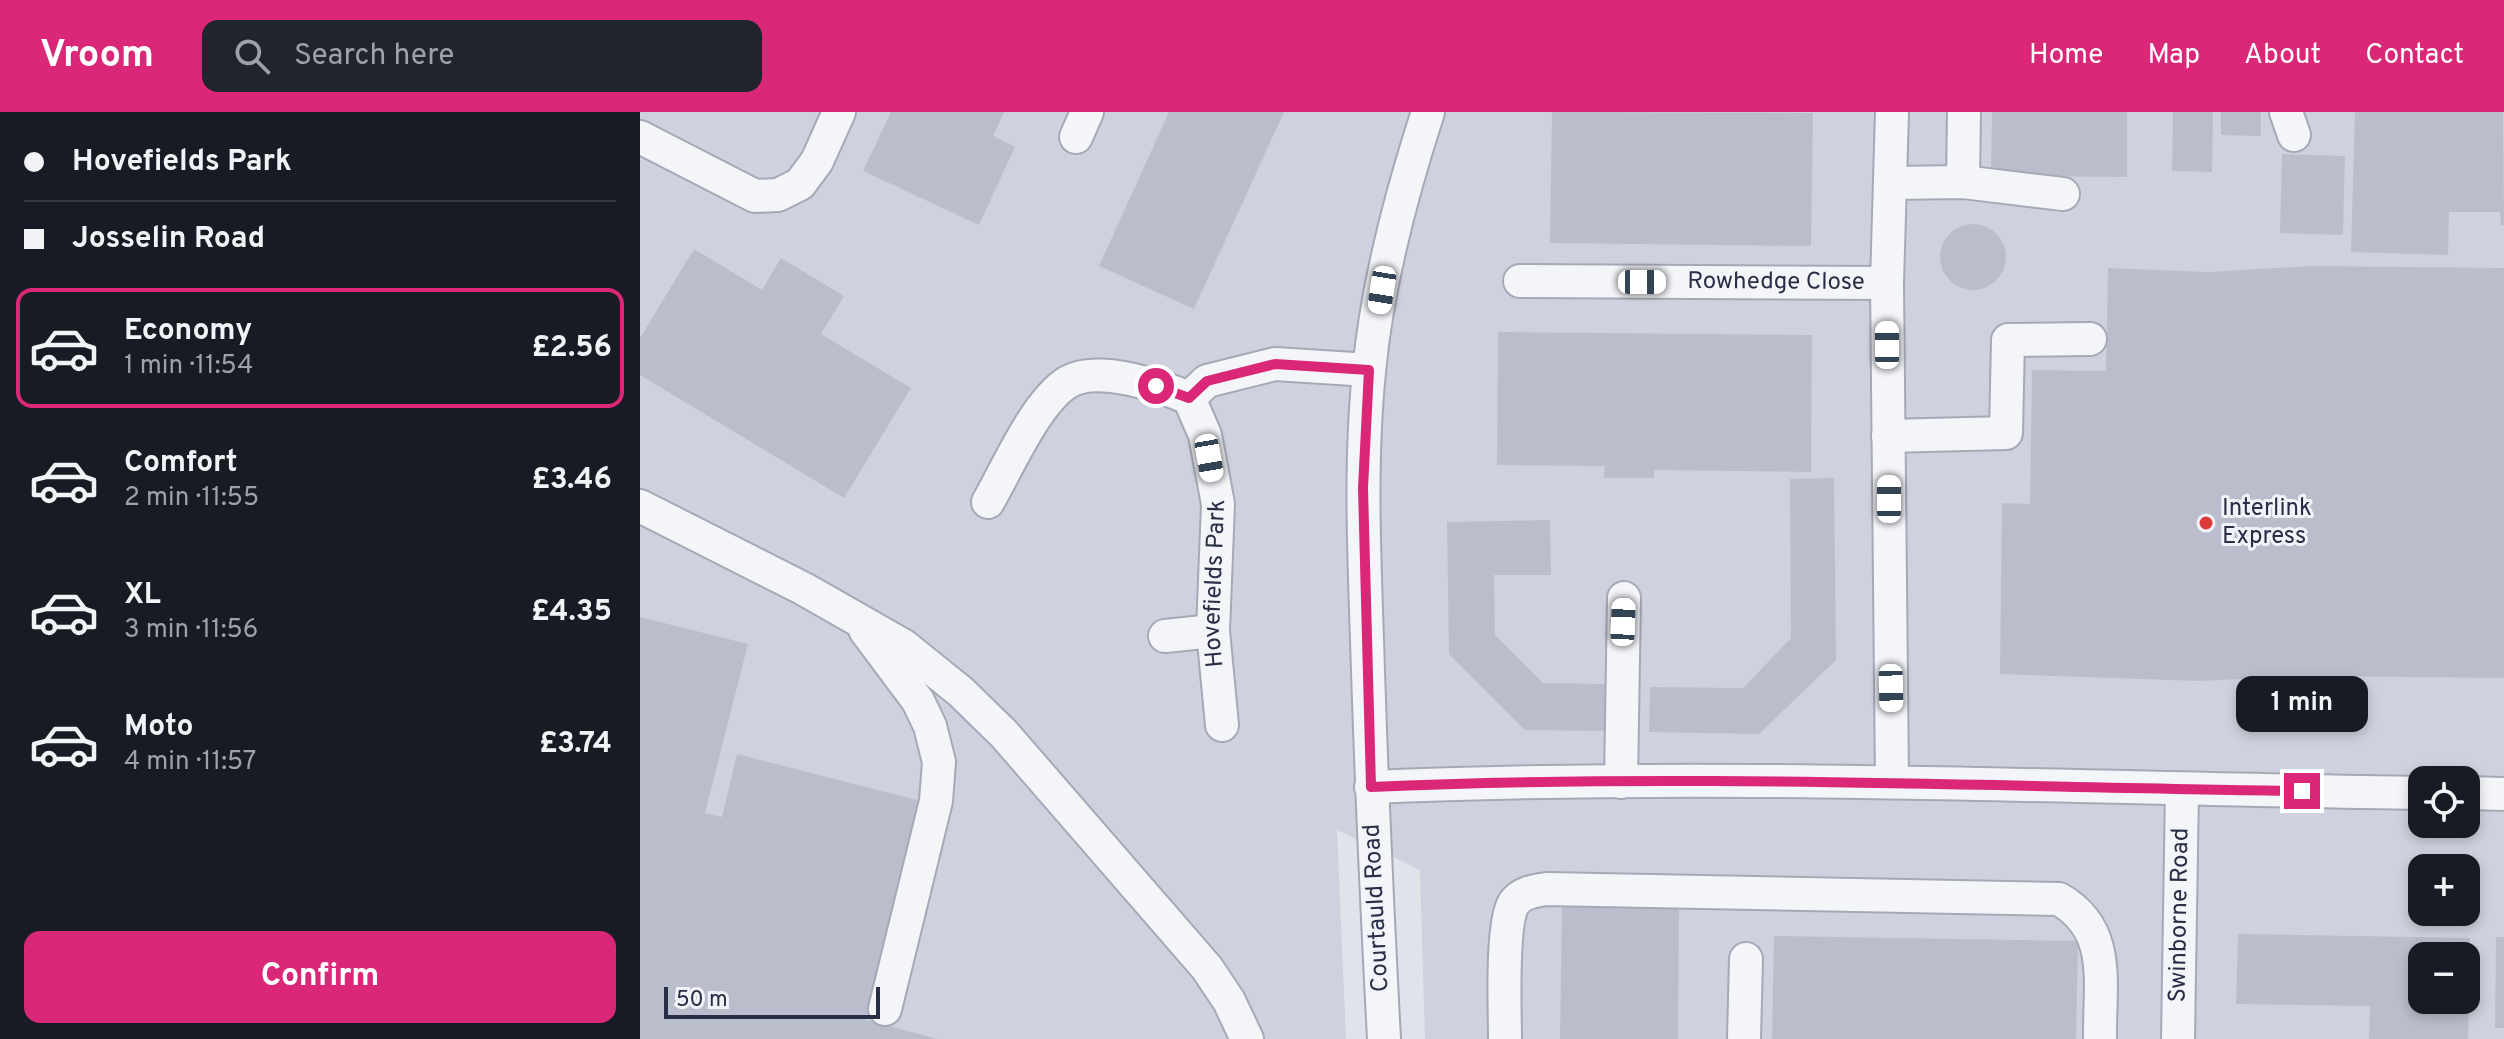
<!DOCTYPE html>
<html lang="en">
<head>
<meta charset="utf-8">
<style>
	:root { --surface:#171b24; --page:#20242c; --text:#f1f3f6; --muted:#9ea1a6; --line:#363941; --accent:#db2777 }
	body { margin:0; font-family:Overpass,sans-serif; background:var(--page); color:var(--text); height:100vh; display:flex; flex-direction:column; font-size:30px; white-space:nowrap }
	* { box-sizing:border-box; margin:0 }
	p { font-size:26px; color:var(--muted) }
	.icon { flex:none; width:44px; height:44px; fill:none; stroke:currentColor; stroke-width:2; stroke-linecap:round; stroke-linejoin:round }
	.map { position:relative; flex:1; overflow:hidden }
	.drawer { display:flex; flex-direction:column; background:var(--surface); width:640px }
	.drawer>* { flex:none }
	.banner { display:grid; align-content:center; height:176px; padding:0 24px; background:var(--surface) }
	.fabs { position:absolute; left:1768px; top:654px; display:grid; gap:16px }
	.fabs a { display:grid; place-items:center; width:72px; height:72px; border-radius:16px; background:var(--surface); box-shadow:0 4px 12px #0003; font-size:40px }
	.scale { position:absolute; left:24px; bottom:20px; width:216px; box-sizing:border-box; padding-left:8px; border:4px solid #272e45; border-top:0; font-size:22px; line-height:28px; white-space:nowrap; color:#272e45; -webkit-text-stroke:6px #f1f3f8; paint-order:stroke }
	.end { position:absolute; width:36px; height:36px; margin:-18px; border:10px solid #db2777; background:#fff; box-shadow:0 0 0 4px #fff }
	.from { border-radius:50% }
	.bubble { position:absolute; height:56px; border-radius:16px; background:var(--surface); box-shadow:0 4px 12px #0003; font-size:26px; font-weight:700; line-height:56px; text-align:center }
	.car { position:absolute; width:24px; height:48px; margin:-24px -12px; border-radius:10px; box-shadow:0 0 6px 2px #0007; background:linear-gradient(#fff 24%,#345 0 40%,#fff 0 76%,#345 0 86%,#fff 0) }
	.banner b { display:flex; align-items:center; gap:28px; height:76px; font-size:30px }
	.banner b+b { border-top:2px solid var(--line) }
	.banner i { width:20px; height:20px; background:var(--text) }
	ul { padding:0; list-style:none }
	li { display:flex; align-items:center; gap:24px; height:120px; margin:0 16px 12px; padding:0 8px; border:4px solid transparent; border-radius:16px }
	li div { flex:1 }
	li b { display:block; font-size:30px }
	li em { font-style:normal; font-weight:700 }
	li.current { border-color:var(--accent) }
	li>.icon { width:72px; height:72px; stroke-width:1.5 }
	.button { display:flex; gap:16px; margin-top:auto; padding:16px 24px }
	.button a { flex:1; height:92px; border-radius:16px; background:var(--accent); color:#fff; font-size:32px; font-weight:700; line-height:92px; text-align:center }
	header { display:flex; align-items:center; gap:48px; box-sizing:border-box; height:112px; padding:0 40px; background:var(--accent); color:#fff }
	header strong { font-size:38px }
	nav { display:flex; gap:44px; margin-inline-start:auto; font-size:28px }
	.search { width:560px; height:72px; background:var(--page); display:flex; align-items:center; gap:20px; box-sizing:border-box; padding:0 28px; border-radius:16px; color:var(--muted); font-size:30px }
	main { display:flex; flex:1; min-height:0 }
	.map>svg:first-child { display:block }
</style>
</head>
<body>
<header>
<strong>Vroom</strong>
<div class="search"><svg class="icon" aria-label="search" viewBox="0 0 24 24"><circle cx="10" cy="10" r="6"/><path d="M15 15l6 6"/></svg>Search here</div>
<nav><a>Home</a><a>Map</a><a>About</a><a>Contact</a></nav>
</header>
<main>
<section class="drawer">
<div class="banner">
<b><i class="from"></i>Hovefields Park</b>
<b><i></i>Josselin Road</b>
</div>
<ul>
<li class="current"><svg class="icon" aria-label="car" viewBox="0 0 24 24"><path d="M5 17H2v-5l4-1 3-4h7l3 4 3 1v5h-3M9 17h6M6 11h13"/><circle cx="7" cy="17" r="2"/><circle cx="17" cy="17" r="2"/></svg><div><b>Economy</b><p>1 min · 11:54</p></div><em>£2.56</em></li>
<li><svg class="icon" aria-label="car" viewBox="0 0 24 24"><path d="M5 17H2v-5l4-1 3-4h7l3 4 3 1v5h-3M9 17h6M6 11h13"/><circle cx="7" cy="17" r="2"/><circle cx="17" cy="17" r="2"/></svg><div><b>Comfort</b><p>2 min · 11:55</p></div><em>£3.46</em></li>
<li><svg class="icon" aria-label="car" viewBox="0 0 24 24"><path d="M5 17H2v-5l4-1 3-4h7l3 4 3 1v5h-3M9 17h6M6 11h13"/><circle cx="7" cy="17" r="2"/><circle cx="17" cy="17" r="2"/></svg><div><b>XL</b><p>3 min · 11:56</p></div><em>£4.35</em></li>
<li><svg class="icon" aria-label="car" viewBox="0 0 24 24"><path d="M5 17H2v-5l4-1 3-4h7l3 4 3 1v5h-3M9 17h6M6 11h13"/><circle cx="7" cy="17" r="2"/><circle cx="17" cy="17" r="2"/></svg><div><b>Moto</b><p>4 min · 11:57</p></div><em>£3.74</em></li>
</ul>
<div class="button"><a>Confirm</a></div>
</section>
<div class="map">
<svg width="1864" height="927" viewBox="0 0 1864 927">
	<rect width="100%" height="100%" fill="#e1e3eb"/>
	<path fill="#cfd2de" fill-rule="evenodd" d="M0 0H1864V927H785L780 758 697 718 706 927H0ZM1782 668H1826V712H1782ZM1782 756H1826V800H1782ZM1782 844H1826V888H1782Z"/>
	<path fill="#babecc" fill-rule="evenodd" d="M251 0H364L353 24 375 35 339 113 223 59Z
		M529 0H644L554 197 459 154Z
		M912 0 1173 1 1171 134 910 131Z
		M1352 0H1487V65L1351 64Z
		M1533 0H1573L1572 60 1532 59Z
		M1581 0H1621V24L1581 23Z
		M1715 0H1863L1864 113H1861L1860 100H1809L1808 143 1711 140Z
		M1642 42 1705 44 1703 123 1640 121Z
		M1300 145a33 33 0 1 1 66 0a33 33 0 1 1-66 0Z
		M54 137 122 178 141 146 204 184 181 222 271 276 204 386 0 263V226Z
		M1670 154 1864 156V566L1665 564 1559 569 1360 562 1362 391 1390 392 1392 258 1466 259 1468 156 1568 160Z
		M858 220 1172 223 1171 360 1014 358V366H964L965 354 857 353Z
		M1194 366 1196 548 1119 622 1009 620 1010 575 1103 576 1151 526 1150 367Z
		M910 408 911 463H854L855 523 903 571 967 572 966 619 885 618 809 542 807 410Z
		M0 505 108 532 65 701 82 705 97 642 281 689 226 908 298 927H0Z
		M922 794 1039 796 1038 927H920Z
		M1598 822 1830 826 1828 927H1729L1730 894 1596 892ZM1782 844H1826V888H1782Z
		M1134 824 1438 829 1436 927H1132Z
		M1856 825H1864V916H1855Z"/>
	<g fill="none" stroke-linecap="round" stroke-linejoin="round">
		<g stroke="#a5a9b6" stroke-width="36">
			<g id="minor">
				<path d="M1646 0 1654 23"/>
				<path d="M0 25 115 84 138 83 160 72 177 49 199 0"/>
				<path d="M436 25 447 0"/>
				<path d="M1323 70 1324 0"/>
				<path d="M1251 71 1323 70 1423 82"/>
				<path id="s1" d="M880 169 1247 171"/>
				<path d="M1248 324 1366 321 1368 228 1450 227"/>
				<path d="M348 390C367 357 394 294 425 272 455 251 520 274 549 286"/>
				<path d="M0 394 164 477 264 534 321 580 364 622 567 856 589 889 607 927"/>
				<path d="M225 518 278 589 290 614 299 650 296 689 245 897"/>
				<path d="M525 524 573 519"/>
				<path id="s2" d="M582 613 573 519 578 392 565 323 549 286 567 269 635 252 729 258"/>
				<path d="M981 670 984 486"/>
				<path d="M1252 670 1247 171 1252 0"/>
				<path d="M731 675C1081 660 1432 676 1782 681"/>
				<path d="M1826 681 1864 682"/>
				<path d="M744 927C737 794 731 660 727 527 724 438 720 349 729 260 737 172 761 83 788 0"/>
				<path d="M865 927C865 900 861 811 874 791 882 780 895 779 907 777L1419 787C1473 818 1459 872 1460 927"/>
				<path d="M1104 927 1106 847"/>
				<path id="s3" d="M1538 927 1542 677"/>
			</g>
		</g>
		<use href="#minor" stroke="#f4f5f9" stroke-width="32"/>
	</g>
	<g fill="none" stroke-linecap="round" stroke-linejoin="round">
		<path stroke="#db2777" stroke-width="10" d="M516 274 549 286 567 269 635 252 729 258 723 376 731 675C1041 661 1352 675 1662 679"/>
	</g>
	<circle fill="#dd3939" stroke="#f1f3f8" stroke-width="3" cx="1566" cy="411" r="8"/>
	<g text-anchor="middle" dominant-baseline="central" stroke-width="6" stroke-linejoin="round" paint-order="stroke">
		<g font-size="24" fill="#272e45" stroke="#f1f3f8">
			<text stroke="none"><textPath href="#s1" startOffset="256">Rowhedge Close</textPath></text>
			<text stroke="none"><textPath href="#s2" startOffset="142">Hovefields Park</textPath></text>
			<text transform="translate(737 796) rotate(-93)">Courtauld Road</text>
			<text stroke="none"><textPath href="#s3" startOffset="124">Swinborne Road</textPath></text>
		</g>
		<g font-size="24" fill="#272e45" stroke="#f1f3f8" text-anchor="start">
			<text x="1582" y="397">Interlink<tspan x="1582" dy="28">Express</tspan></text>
		</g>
	</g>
</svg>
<div class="fabs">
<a><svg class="icon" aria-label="locate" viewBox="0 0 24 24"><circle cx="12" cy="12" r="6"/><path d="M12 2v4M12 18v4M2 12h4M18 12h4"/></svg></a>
<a>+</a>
<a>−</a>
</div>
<div class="scale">50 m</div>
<i class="end from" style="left:516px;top:274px"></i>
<i class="end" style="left:1662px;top:679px"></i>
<div class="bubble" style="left:1596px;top:564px;width:132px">1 min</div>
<i class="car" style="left:1002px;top:170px;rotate:90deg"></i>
<i class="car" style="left:742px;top:178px;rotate:189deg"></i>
<i class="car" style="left:1247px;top:233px;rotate:0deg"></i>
<i class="car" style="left:569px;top:346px;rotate:170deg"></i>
<i class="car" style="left:1249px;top:387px;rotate:0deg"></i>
<i class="car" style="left:983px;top:510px;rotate:2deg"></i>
<i class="car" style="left:1251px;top:576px;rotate:179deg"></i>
</div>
</main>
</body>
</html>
